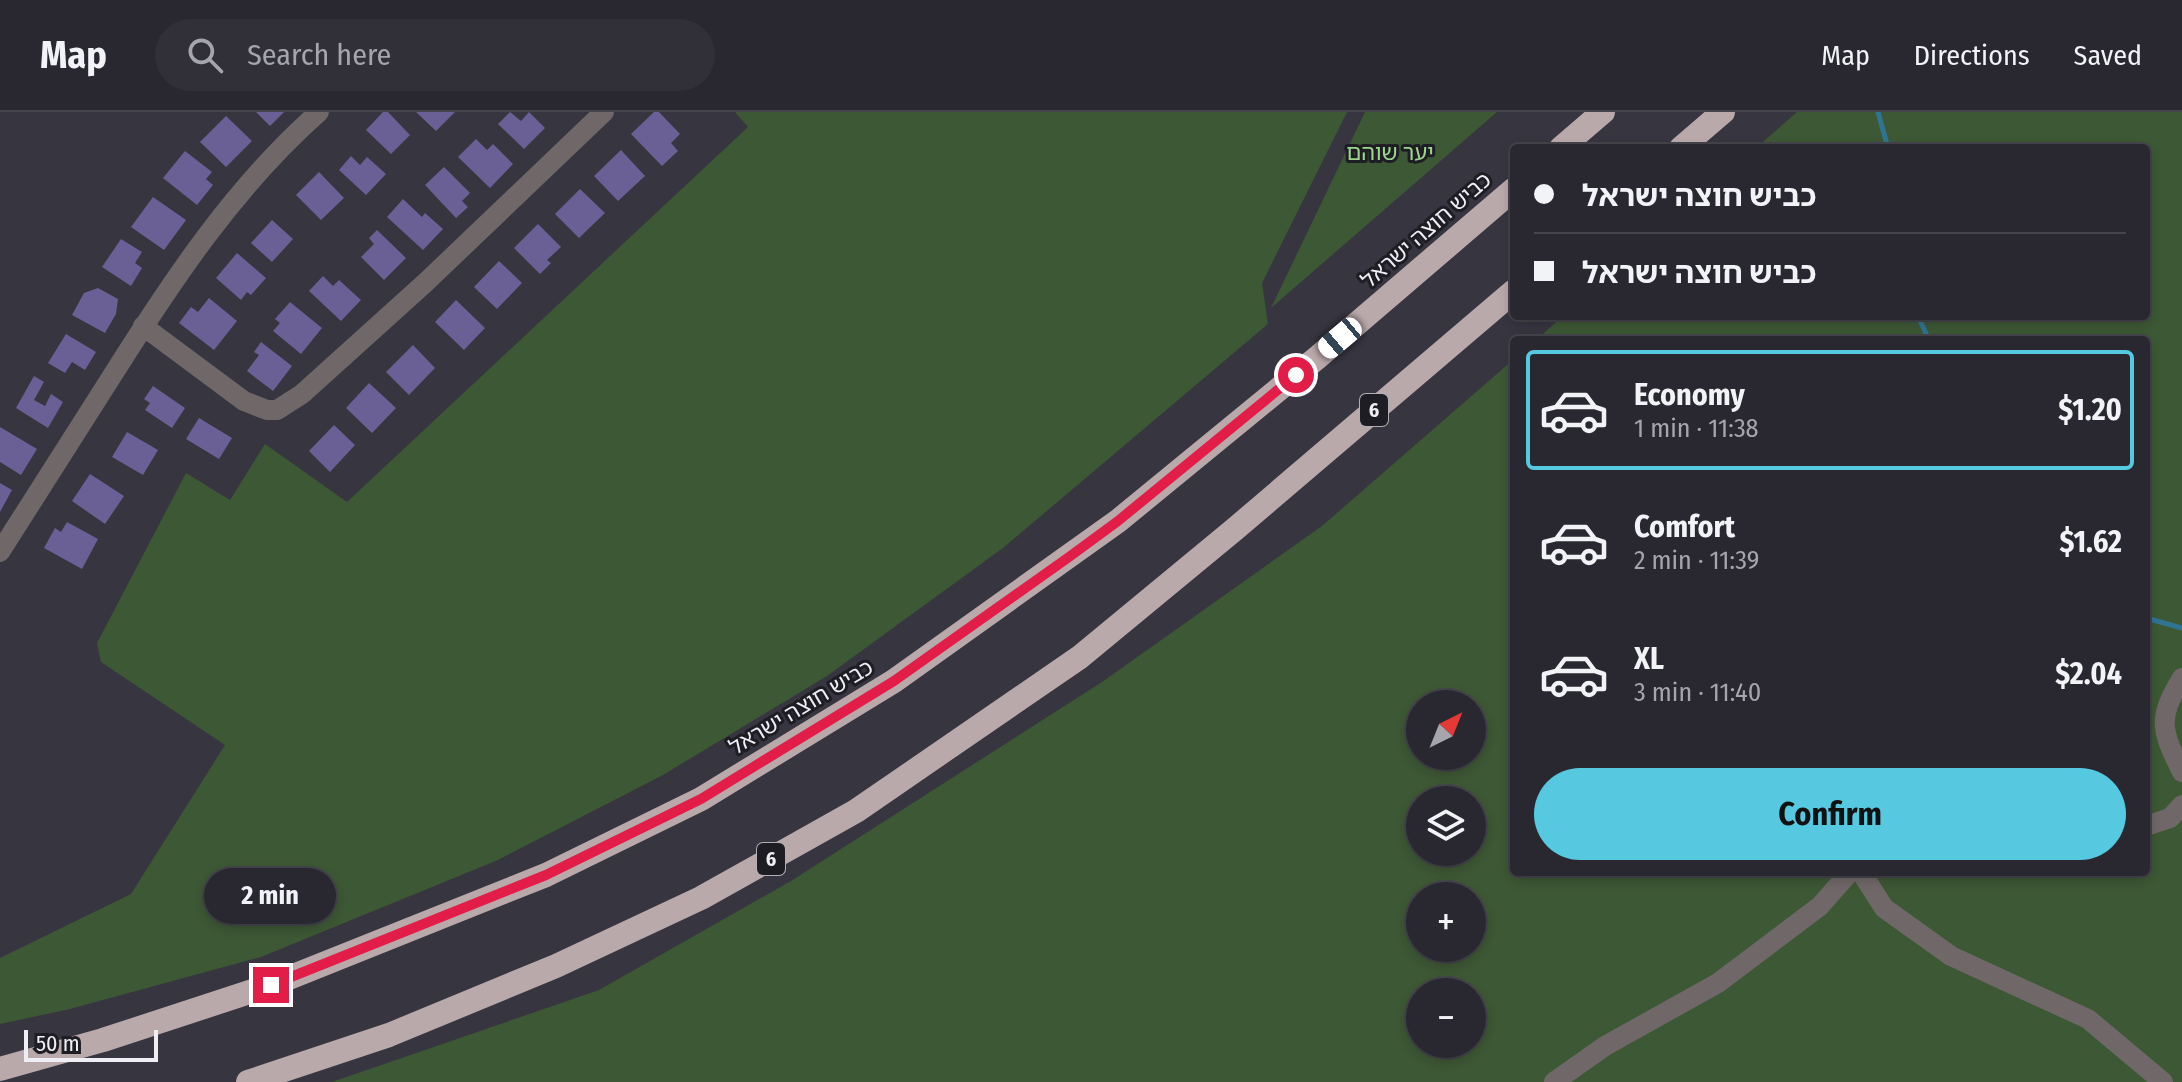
<!DOCTYPE html>
<html lang="en">
<head>
<meta charset="utf-8">
<style>
	:root { --surface:#292830; --page:#313038; --text:#f1f3f6; --muted:#a5a6ab; --line:#45444c; --accent:#56c9e1 }
	body { margin:0; font-family:"Fira Sans Condensed","Noto Sans Hebrew",sans-serif; background:var(--page); color:var(--text); height:100vh; display:flex; flex-direction:column; font-size:30px; white-space:nowrap }
	* { box-sizing:border-box; margin:0 }
	p { font-size:26px; color:var(--muted) }
	.icon { flex:none; width:44px; height:44px; fill:none; stroke:currentColor; stroke-width:2; stroke-linecap:round; stroke-linejoin:round }
	.map { position:relative; flex:1; overflow:hidden }
	.panel { position:absolute; left:1510px; top:224px; width:640px; height:540px; display:flex; flex-direction:column; background:var(--surface); border-radius:8px; box-shadow:0 4px 12px #0003,0 0 0 2px var(--line) }
	.panel>* { flex:none }
	.top-card { position:absolute; left:1510px; top:32px; width:640px; height:176px; border-radius:8px; box-shadow:0 4px 12px #0003,0 0 0 2px var(--line); display:grid; align-content:center; height:176px; padding:0 24px; background:var(--surface) }
	.needle { width:52px; rotate:43deg }
	.tools { position:absolute; left:1406px; top:578px; display:grid; gap:16px }
	.tools a { display:grid; place-items:center; width:80px; height:80px; border-radius:50%; background:var(--surface); box-shadow:0 4px 12px #0003,0 0 0 2px var(--line); font-size:40px }
	.scale { position:absolute; left:24px; bottom:20px; width:134px; box-sizing:border-box; padding-left:8px; border:4px solid #efeef5; border-top:0; font-size:22px; line-height:28px; white-space:nowrap; color:#efeef5; -webkit-text-stroke:6px #1e1d23; paint-order:stroke }
	.end { position:absolute; width:36px; height:36px; margin:-18px; border:10px solid #e11d48; background:#fff; box-shadow:0 0 0 4px #fff }
	.from { border-radius:50% }
	.bubble { position:absolute; height:56px; border-radius:28px; background:var(--surface); box-shadow:0 4px 12px #0003,0 0 0 2px var(--line); font-size:26px; font-weight:700; line-height:56px; text-align:center }
	.car { position:absolute; width:24px; height:48px; margin:-24px -12px; border-radius:10px; box-shadow:0 0 6px 2px #0007; background:linear-gradient(#fff 24%,#345 0 40%,#fff 0 76%,#345 0 86%,#fff 0) }
	.top-card b { display:flex; align-items:center; gap:28px; height:76px; font-size:30px }
	.top-card b+b { border-top:2px solid var(--line) }
	.top-card i { width:20px; height:20px; background:var(--text) }
	ul { padding:14px 0 0; list-style:none }
	li { display:flex; align-items:center; gap:24px; height:120px; margin:0 16px 12px; padding:0 8px; border:4px solid transparent; border-radius:8px }
	li div { flex:1 }
	li b { display:block; font-size:30px }
	li em { font-style:normal; font-weight:700 }
	li.active { border-color:var(--accent) }
	li>.icon { width:72px; height:72px; stroke-width:1.5 }
	.button { display:flex; gap:16px; margin-top:auto; padding:16px 24px }
	.button a { flex:1; height:92px; border-radius:48px; background:var(--accent); color:#111; font-size:32px; font-weight:700; line-height:92px; text-align:center }
	header { display:flex; align-items:center; gap:48px; box-sizing:border-box; height:112px; padding:0 40px; background:var(--surface); border-bottom:2px solid var(--line) }
	header strong { font-size:38px }
	nav { display:flex; gap:44px; margin-inline-start:auto; font-size:28px }
	.search { width:560px; height:72px; background:var(--page); display:flex; align-items:center; gap:20px; box-sizing:border-box; padding:0 28px; border-radius:44px; color:var(--muted); font-size:30px }
	.map>svg:first-child { display:block }
</style>
</head>
<body>
<header>
<strong>Map</strong>
<div class="search"><svg class="icon" aria-label="search" viewBox="0 0 24 24"><circle cx="10" cy="10" r="6"/><path d="M15 15l6 6"/></svg>Search here</div>
<nav><a>Map</a><a>Directions</a><a>Saved</a></nav>
</header>
<div class="map">
<svg width="2182" height="970" viewBox="0 0 2182 970">
	<rect width="100%" height="100%" fill="#373540"/>
	<path fill="#3d5835" fill-rule="evenodd" d="M735 0H1347L1262 171 1268 212 1003 436 827 564 663 663 498 748 261 845 70 897 0 912V846L131 782 225 633 101 550 97 531 186 361 230 388 265 332 347 390 748 15Z
		M1365 0H1497L1271 196Z
		M1797 0H2182V970H332L599 878 791 769 1102 570 1322 414 1514 247V760H2146V228H1536L1563 204H2146V36H1756ZM1420 592H1472V644H1420ZM1420 688H1472V740H1420ZM1420 784H1472V836H1420ZM1420 880H1472V932H1420Z"/>
	<g fill="none" stroke-linecap="round" stroke-linejoin="round">
		<path stroke="#317393" stroke-width="5" d="M1878 0 1888 36
			M1918 204 1929 228
			M2146 506 2182 516"/>
	</g>
	<path fill="#6b6096" d="M256 0H284L270 14Z
		M383 0H388L410 23 391 42 366 18Z
		M416 0H455L436 19Z
		M510 0 521 9 529 0 545 16 524 37 498 12Z
		M654 0H659L680 22 671 31 678 39 662 54 631 22Z
		M226 4 252 29 226 55 200 30Z
		M476 27 487 38 493 32 513 52 490 76 458 45Z
		M621 38 645 64 618 89 594 64Z
		M185 39 212 60 206 67 213 73 197 93 163 66Z
		M351 44 360 53 367 45 386 62 366 83 339 58Z
		M444 55 470 81 462 89 468 95 456 106 425 73Z
		M319 60 344 86 321 108 296 83Z
		M580 77 605 101 579 126 555 102Z
		M153 85 186 108 164 138 131 115Z
		M403 87 422 105 425 101 443 117 423 138 387 105Z
		M272 108 293 127 272 150 251 131Z
		M538 112 561 135 547 148 551 151 540 162 514 136Z
		M377 118 406 146 384 168 361 145 374 132 369 126Z
		M121 127 142 140 135 151 142 156 131 174 102 155Z
		M237 141 266 166 251 183 247 180 241 188 216 166Z
		M499 149 522 171 497 197 474 175Z
		M323 164 333 174 339 168 361 188 341 209 309 179Z
		M98 176 118 187 116 202 105 221 72 203 84 181Z
		M209 186 237 209 214 238 179 211 191 195 198 200Z
		M456 188 485 216 464 238 435 210Z
		M290 190 322 216 301 242 273 219 280 211 275 207Z
		M66 222 96 240 85 258 72 250 65 261 48 251Z
		M261 230 292 254 273 279 247 259 259 243 254 240Z
		M413 233 435 256 409 283 386 260Z
		M34 264 44 270 34 288 45 294 51 282 63 290 48 316 16 296Z
		M369 271 396 296 372 321 346 296Z
		M153 274 185 296 172 316 145 298 150 291 144 287Z
		M199 306 232 326 219 347 186 327Z
		M334 313 355 333 330 360 309 339Z
		M0 315 37 337 21 363 0 350Z
		M127 320 158 338 143 363 112 345Z
		M90 362 124 384 105 412 72 389Z
		M0 371 12 378 0 400Z
		M67 410 98 427 82 457 44 436 55 416 61 420Z"/>
	<g fill="none" stroke-linecap="round" stroke-linejoin="round">
		<path stroke="#6f6768" stroke-width="20" d="M143 214 244 289 267 298H277L302 282 425 171 604 0
			M0 440C37 382 74 323 112 264 172 169 234 75 319 0
			M2182 566C2157 607 2161 618 2182 660
			M2146 714 2170 706 2182 693
			M1861 760 1884 796 1951 844 2088 907 2163 970
			M1554 970 1605 934 1718 871 1820 794 1850 760"/>
		<path stroke="#baa9ab" stroke-width="24" d="M1561 36 1603 0
			M1681 36 1723 0
			M0 957 103 928 271 873 546 763 701 687 894 569 1118 409 1318 245 1514 77
			M248 970 389 923 556 854 701 786 856 699 1080 545 1235 417 1514 179"/>
	</g>
	<g fill="none" stroke-linecap="round" stroke-linejoin="round">
		<path stroke="#e11d48" stroke-width="10" d="M271 873 546 763 701 687 894 569 1069 445 1118 409 1296 263"/>
	</g>
	<g text-anchor="middle" dominant-baseline="central" stroke-width="6" stroke-linejoin="round" paint-order="stroke">
		<g fill="#1e1d23" stroke="#b0afb6" stroke-width="2">
			<rect x="1360" y="282" width="28" height="32" rx="6"/>
			<rect x="757" y="731" width="28" height="32" rx="6"/>
		</g>
		<g font-size="20" font-weight="bold" fill="#efeef5">
			<text x="1374" y="298">6</text>
			<text x="771" y="747">6</text>
		</g>
		<g font-size="22" fill="#9dd58d" stroke="#1e1d23">
			<text x="1390" y="40">יער שוהם</text>
		</g>
		<g font-size="22" fill="#efeef5" stroke="#1e1d23">
			<text transform="translate(1426 118) rotate(-41)">כביש חוצה ישראל</text>
			<text transform="translate(801 595) rotate(-31)">כביש חוצה ישראל</text>
		</g>
	</g>
</svg>
<div class="tools">
<a><svg class="needle" viewBox="-14 -14 28 28"><path d="M0-13l5 13h-10z" fill="#e53935"/><path d="M0 13l5-13h-10z" fill="#a5a6ab"/></svg></a>
<a><svg class="icon" aria-label="layers" viewBox="0 0 24 24"><path d="M12 4l9 5-9 5-9-5zM3 14l9 5 9-5"/></svg></a>
<a>+</a>
<a>−</a>
</div>
<div class="scale">50 m</div>
<i class="end from" style="left:1296px;top:263px"></i>
<i class="end" style="left:271px;top:873px"></i>
<div class="bubble" style="left:204px;top:756px;width:132px">2 min</div>
<i class="car" style="left:1340px;top:226px;rotate:230deg"></i>
<div class="top-card">
<b><i class="from"></i>כביש חוצה ישראל</b>
<b><i></i>כביש חוצה ישראל</b>
</div>
<section class="panel">
<ul>
<li class="active"><svg class="icon" aria-label="car" viewBox="0 0 24 24"><path d="M5 17H2v-5l4-1 3-4h7l3 4 3 1v5h-3M9 17h6M6 11h13"/><circle cx="7" cy="17" r="2"/><circle cx="17" cy="17" r="2"/></svg><div><b>Economy</b><p>1 min · 11:38</p></div><em>$1.20</em></li>
<li><svg class="icon" aria-label="car" viewBox="0 0 24 24"><path d="M5 17H2v-5l4-1 3-4h7l3 4 3 1v5h-3M9 17h6M6 11h13"/><circle cx="7" cy="17" r="2"/><circle cx="17" cy="17" r="2"/></svg><div><b>Comfort</b><p>2 min · 11:39</p></div><em>$1.62</em></li>
<li><svg class="icon" aria-label="car" viewBox="0 0 24 24"><path d="M5 17H2v-5l4-1 3-4h7l3 4 3 1v5h-3M9 17h6M6 11h13"/><circle cx="7" cy="17" r="2"/><circle cx="17" cy="17" r="2"/></svg><div><b>XL</b><p>3 min · 11:40</p></div><em>$2.04</em></li>
</ul>
<div class="button"><a>Confirm</a></div>
</section>
</div>
</body>
</html>
